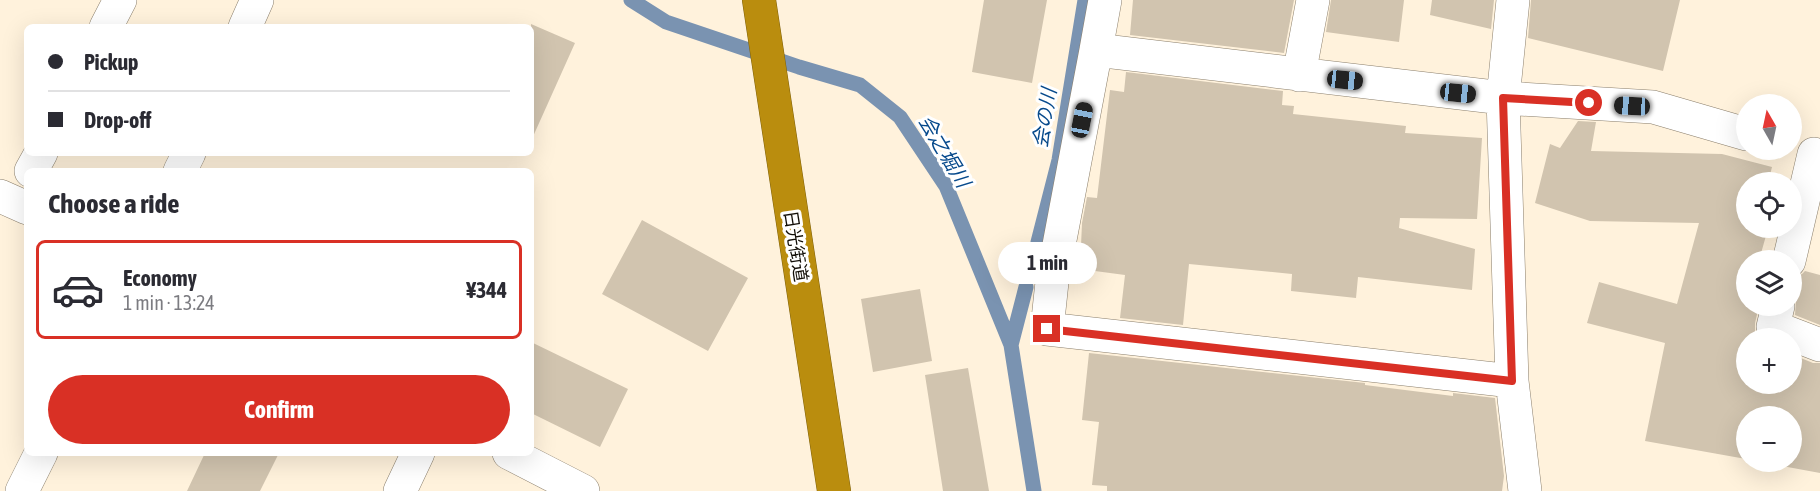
<!DOCTYPE html>
<html lang="en">
<head>
<meta charset="utf-8">
<style>
	:root { --surface:#fff; --page:#f7f7f7; --text:#2b2b33; --muted:#7c7c81; --line:#e1e1e2; --accent:#d93025 }
	body { margin:0; font-family:"Asap Condensed","Noto Sans JP",sans-serif; background:var(--page); color:var(--text); height:100vh; display:flex; flex-direction:column; font-size:22px; white-space:nowrap }
	* { box-sizing:border-box; margin:0 }
	p { font-size:20px; color:var(--muted) }
	.icon { flex:none; width:33px; height:33px; fill:none; stroke:currentColor; stroke-width:2; stroke-linecap:round; stroke-linejoin:round }
	.map { position:relative; flex:1; overflow:hidden }
	.side { position:absolute; left:24px; top:168px; width:510px; height:288px; display:flex; flex-direction:column; background:var(--surface); border-radius:9px; box-shadow:0 6px 24px #0002 }
	.side>* { flex:none }
	.hud { position:absolute; left:24px; top:24px; width:510px; height:132px; border-radius:9px; box-shadow:0 6px 24px #0002; display:grid; align-content:center; height:132px; padding:0 24px; background:var(--surface) }
	.needle { width:39px; rotate:351deg }
	.tools { position:absolute; left:1736px; top:94px; display:grid; gap:12px }
	.tools a { display:grid; place-items:center; width:66px; height:66px; border-radius:50%; background:var(--surface); box-shadow:0 6px 24px #0002; font-size:30px }
	.end { position:absolute; width:27px; height:27px; margin:-14px; border:8px solid #d93025; background:#fff; box-shadow:0 0 0 3px #fff }
	.from { border-radius:50% }
	.bubble { position:absolute; height:42px; border-radius:21px; background:var(--surface); box-shadow:0 6px 24px #0002; font-size:20px; font-weight:700; line-height:42px; text-align:center }
	.car { position:absolute; width:18px; height:36px; margin:-18px -9px; border-radius:8px; box-shadow:0 0 4px 2px #0007; background:linear-gradient(#222 24%,#8ab4d8 0 40%,#222 0 76%,#8ab4d8 0 86%,#222 0) }
	.hud b { display:flex; align-items:center; gap:21px; height:57px; font-size:22px }
	.hud b+b { border-top:2px solid var(--line) }
	.hud i { width:15px; height:15px; background:var(--text) }
	ul { padding:0; list-style:none }
	li { display:flex; align-items:center; gap:18px; height:99px; margin:0 12px 9px; padding:0 12px; border:3px solid var(--line); border-radius:9px }
	li div { flex:1 }
	li b { display:block; font-size:22px }
	li em { font-style:normal; font-weight:700 }
	li.active { border-color:var(--accent) }
	li>.icon { width:54px; height:54px; stroke-width:1.5 }
	h2 { padding:0 24px; font-size:27px; line-height:72px }
	.primary-button { display:flex; gap:12px; margin-top:auto; padding:12px 24px }
	.primary-button a { flex:1; height:69px; border-radius:36px; background:var(--accent); color:#fff; font-size:24px; font-weight:700; line-height:69px; text-align:center }
	.map>svg:first-child { display:block }
</style>
</head>
<body>
<div class="map">
<svg width="1820" height="491" viewBox="0 0 1820 491">
	<rect width="100%" height="100%" fill="#fff2dc"/>
	<g fill="none" stroke-linecap="round" stroke-linejoin="round">
		<path stroke="#7a93b1" stroke-width="15" d="M631 0 666 22 799 67 860 85 900 117 946 186 1011 345 1034 491
			M1038 242 1059 160 1085 0
			M1011 345 1026 287"/>
	</g>
	<path fill="#d1c4af" d="M984 0H1047L1032 83 972 72Z
		M1133 0H1294L1284 53 1130 35Z
		M1331 0H1404L1399 42 1326 32Z
		M1432 0H1494L1491 29 1430 15Z
		M1531 0H1680L1663 71 1528 38Z
		M531 24 575 43 531 141Z
		M1126 72 1283 91 1282 105 1294 106 1293 114 1406 126 1405 133 1482 138 1477 219 1400 218 1399 228 1475 249 1472 290 1358 277 1356 298 1291 291 1292 274 1189 264 1183 325 1120 318 1125 275 1080 269 1082 223 1087 197 1097 198 1110 90 1124 92Z
		M1578 121 1596 122 1591 151 1722 154 1772 167 1768 183H1746V228H1755V229L1767 232 1760 257 1771 261H1746V306H1759L1755 323V332L1759 339H1746V384H1791V354L1813 363H1820V473L1760 462H1791V417H1746V459L1645 441 1665 343 1587 323 1599 282 1677 304 1699 223 1590 221 1535 203 1550 144 1560 148Z
		M642 220 748 278 708 351 602 294Z
		M1805 271 1820 275V325L1795 315 1796 301 1791 293V279L1802 274Z
		M920 289 932 361 873 372 861 299Z
		M531 342 628 389 600 447 531 413Z
		M1089 353 1365 383V385L1453 396V393L1495 398 1504 476 1502 491H1107V486L1092 485 1099 422 1082 420Z
		M968 368 989 491H943L925 375Z
		M205 453H279L260 491H187Z"/>
	<g fill="none" stroke-linecap="round" stroke-linejoin="round">
		<g stroke="#8b7f6c" stroke-width="34">
			<path id="minor" d="M1513 0 1503 98 1512 381 1525 491
				M106 27 120 0
				M245 27 257 0
				M1096 50 1105 0
				M1299 75 1313 0
				M31 171 41 153
				M180 171 189 153
				M0 196 27 208
				M1789 261 1814 154
				M1778 306 1773 327 1820 345
				M1512 381 1047 329 1052 282 1096 50 1503 98 1653 107 1746 134
				M509 453 583 491
				M22 491 41 453
				M400 491 418 453"/>
		</g>
		<g stroke="#7f610c" stroke-width="34">
			<path id="highway" d="M759 0 834 491"/>
		</g>
		<use href="#minor" stroke="#fff" stroke-width="33"/>
		<use href="#highway" stroke="#ba8d0e" stroke-width="33"/>
	</g>
	<g fill="none" stroke-linecap="round" stroke-linejoin="round">
		<path stroke="#d93025" stroke-width="8" d="M1047 329 1512 381 1503 98 1589 103"/>
	</g>
	<g text-anchor="middle" dominant-baseline="central" stroke-width="6" stroke-linejoin="round" paint-order="stroke">
		<g font-size="18" fill="#120e07" stroke="#fff">
			<text transform="translate(796 246) rotate(81)">日光街道</text>
		</g>
		<g font-size="20" font-style="italic" fill="#074a8c" stroke="#fff">
			<text transform="translate(1044 118) rotate(-81)">会の川</text>
			<text transform="translate(945 151) rotate(59)">会之堀川</text>
		</g>
	</g>
</svg>
<div class="tools">
<a><svg class="needle" viewBox="-14 -14 28 28"><path d="M0-13l5 13h-10z" fill="#e53935"/><path d="M0 13l5-13h-10z" fill="#7c7c81"/></svg></a>
<a><svg class="icon" aria-label="locate" viewBox="0 0 24 24"><circle cx="12" cy="12" r="6"/><path d="M12 2v4M12 18v4M2 12h4M18 12h4"/></svg></a>
<a><svg class="icon" aria-label="layers" viewBox="0 0 24 24"><path d="M12 4l9 5-9 5-9-5zM3 14l9 5 9-5"/></svg></a>
<a>+</a>
<a>−</a>
</div>
<i class="end from" style="left:1589px;top:103px"></i>
<i class="end" style="left:1047px;top:329px"></i>
<div class="bubble" style="left:998px;top:242px;width:99px">1 min</div>
<i class="car" style="left:1345px;top:80px;rotate:96deg"></i>
<i class="car" style="left:1458px;top:93px;rotate:96deg"></i>
<i class="car" style="left:1632px;top:106px;rotate:273deg"></i>
<i class="car" style="left:1082px;top:120px;rotate:11deg"></i>
<div class="hud">
<b><i class="from"></i>Pickup</b>
<b><i></i>Drop-off</b>
</div>
<section class="side">
<h2>Choose a ride</h2>
<ul>
<li class="active"><svg class="icon" aria-label="car" viewBox="0 0 24 24"><path d="M5 17H2v-5l4-1 3-4h7l3 4 3 1v5h-3M9 17h6M6 11h13"/><circle cx="7" cy="17" r="2"/><circle cx="17" cy="17" r="2"/></svg><div><b>Economy</b><p>1 min · 13:24</p></div><em>¥344</em></li>
</ul>
<div class="primary-button"><a>Confirm</a></div>
</section>
</div>
</body>
</html>
